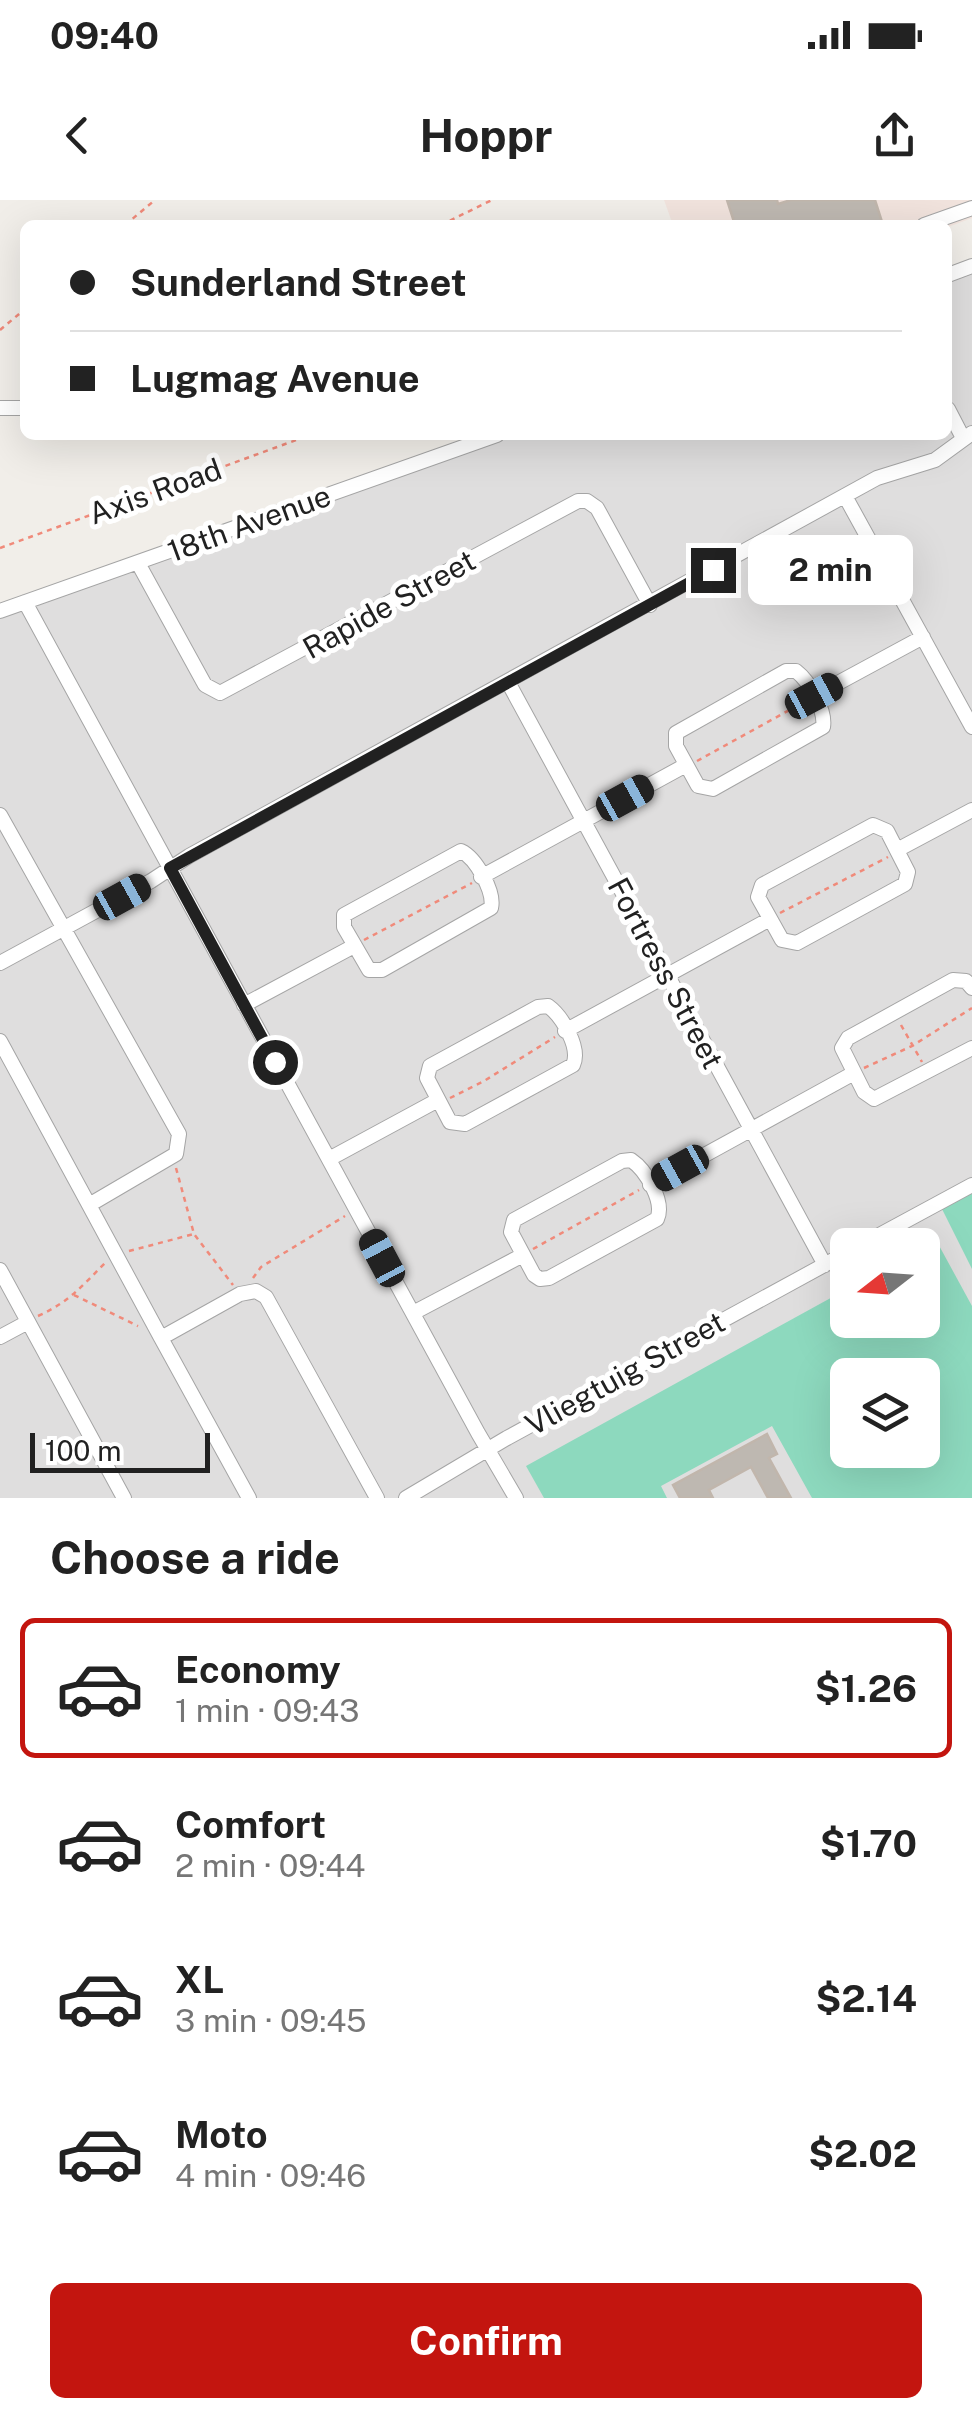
<!DOCTYPE html>
<html lang="en">
<head>
<meta charset="utf-8">
<style>
	:root { --surface:#fff; --page:#f6f6f6; --text:#222; --muted:#767676; --line:#e0e0e0; --accent:#c3150f }
	body { margin:0; font-family:"Public Sans",sans-serif; background:var(--page); color:var(--text); height:100vh; display:flex; flex-direction:column; font-size:38px; white-space:nowrap }
	* { box-sizing:border-box; margin:0 }
	p { font-size:32px; color:var(--muted) }
	.icon { flex:none; width:55px; height:55px; fill:none; stroke:currentColor; stroke-width:2; stroke-linecap:round; stroke-linejoin:round }
	.map { position:relative; height:1298px; overflow:hidden }
	.panel { display:flex; flex-direction:column; background:var(--surface); flex:1 }
	.panel>* { flex:none }
	.top-card { position:absolute; left:20px; top:20px; width:932px; height:220px; border-radius:15px; box-shadow:0 10px 40px #0002; display:grid; align-content:center; height:220px; padding:0 50px; background:var(--surface) }
	.needle { width:65px; rotate:253deg }
	.fabs { position:absolute; left:830px; top:1028px; display:grid; gap:20px }
	.fabs a { display:grid; place-items:center; width:110px; height:110px; border-radius:15px; background:var(--surface); box-shadow:0 10px 40px #0002; font-size:50px }
	.scale { position:absolute; left:30px; bottom:25px; width:180px; box-sizing:border-box; padding-left:10px; border:5px solid #212121; border-top:0; font-size:28px; line-height:35px; white-space:nowrap; color:#212121; -webkit-text-stroke:8px #fff; paint-order:stroke }
	.end { position:absolute; width:45px; height:45px; margin:-22px; border:12px solid #212121; background:#fff; box-shadow:0 0 0 5px #fff }
	.from { border-radius:50% }
	.bubble { position:absolute; height:70px; border-radius:15px; background:var(--surface); box-shadow:0 10px 40px #0002; font-size:32px; font-weight:700; line-height:70px; text-align:center }
	.car { position:absolute; width:30px; height:60px; margin:-30px -15px; border-radius:12px; box-shadow:0 0 8px 2px #0007; background:linear-gradient(#222 24%,#8ab4d8 0 40%,#222 0 76%,#8ab4d8 0 86%,#222 0) }
	.top-card b { display:flex; align-items:center; gap:35px; height:95px; font-size:38px }
	.top-card b+b { border-top:2px solid var(--line) }
	.top-card i { width:25px; height:25px; background:var(--text) }
	ul { padding:0; list-style:none }
	li { display:flex; align-items:center; gap:30px; height:140px; margin:0 20px 15px; padding:0 30px; border:5px solid transparent; border-radius:15px }
	li div { flex:1 }
	li b { display:block; font-size:38px }
	li em { font-style:normal; font-weight:700 }
	li.active { border-color:var(--accent) }
	li>.icon { width:90px; height:90px; stroke-width:1.5 }
	h2 { padding:0 50px; font-size:45px; line-height:120px }
	.button { display:flex; gap:20px; margin-top:auto; padding:20px 50px }
	.button a { flex:1; height:115px; border-radius:15px; background:var(--accent); color:#fff; font-size:40px; font-weight:700; line-height:115px; text-align:center }
	.status { display:flex; justify-content:space-between; align-items:center; height:70px; padding:0 50px; background:var(--surface); direction:ltr }
	.status svg { height:28px; fill:currentColor }
	header { display:flex; justify-content:space-between; align-items:center; height:130px; padding:0 50px; background:var(--surface); font-size:45px; font-weight:700 }
	.map>svg:first-child { display:block }
</style>
</head>
<body>
<div class="status"><b>09:40</b><svg viewBox="0 0 49 12"><path d="M0 12V9h3v3zM5 12V6h3v6zM10 12V3h3v9zM15 12V0h3v12zM26 1h20v11H26zM47 4h2v5h-2z"/></svg></div>
<header><svg class="icon" aria-label="back" viewBox="0 0 24 24"><path d="M15 5l-7 7 7 7"/></svg>Hoppr<svg class="icon" aria-label="share" viewBox="0 0 24 24"><path d="M12 15V3M7 8l5-5 5 5M5 13v7h14v-7"/></svg></header>
<div class="map">
<svg width="972" height="1298" viewBox="0 0 972 1298">
	<rect width="100%" height="100%" fill="#f1eee9"/>
	<path fill="#dfdede" fill-rule="evenodd" d="M972 66V1298H0V411L497 235H948V75ZM848 1045H922V1120H848ZM848 1175H922V1250H848Z"/>
	<path fill="#f1e3dd" d="M664 0H972V18L948 27 673 25Z"/>
	<path fill="#8dd9be" fill-rule="evenodd" d="M972 985V1069L939 1003Z
		M936 1040 972 1106V1298H812L772 1226 661 1286 667 1298H544L526 1266 847 1089 848 1120H922L923 1048ZM848 1175H922V1250H848Z"/>
	<path fill="#beb8b1" stroke="#c1b6ac" stroke-width="2.5" d="M727 0H777L778 4 791 0H875L883 25H735Z
		M767 1234 777 1254 769 1258 791 1298H768L751 1267 709 1290 713 1298H680L673 1285Z"/>
	<g fill="none" stroke-linecap="round" stroke-linejoin="round">
		<g stroke="#a5a5a5" stroke-width="10">
			<path id="lane" d="M767 340C799 398 832 410 890 377"/>
		</g>
		<g stroke="#a5a5a5" stroke-width="16">
			<path id="street" d="M924 25 972 8
				M948 75 972 66
				M0 208H25
				M948 209 963 238
				M845 296 972 527
				M138 363 205 485 220 493 578 301H587L597 308 650 405
				M25 402 478 1233 516 1298
				M0 411 497 235
				M786 471H796C809 481 826 510 823 527L713 589 698 586 676 546V533Z
				M508 482 825 1065
				M814 496 923 437
				M0 615 179 934 176 954 89 1005 0 841
				M873 625 887 631 908 672 905 684 797 743 782 740 758 697 762 685Z
				M897 650 972 610
				M461 651C476 658 495 692 491 708L382 770H369L344 727V715Z
				M481 677 686 565
				M0 763 151 681 189 656 877 278 935 260 972 233
				M972 788 966 781 953 780 848 838 842 848 864 892 874 899 972 848
				M244 805 354 746
				M548 806C562 816 581 848 573 865L465 924 450 922 427 878 430 866 538 807Z
				M565 831 770 719
				M329 959 438 900
				M631 960C646 970 665 1002 657 1019L549 1078 540 1079 534 1075 511 1032 514 1020 622 961Z
				M650 985 854 873
				M89 1005 161 1138
				M861 1045 972 985
				M0 1070 124 1298
				M413 1113 523 1055
				M0 1137 28 1122
				M249 1298 161 1138 240 1094 256 1091 266 1097 377 1298
				M406 1298 507 1238 848 1052"/>
		</g>
		<path stroke="#f08a7a" stroke-width="2.5" stroke-dasharray="5 5" stroke-linecap="butt" d="M125 25 155 0
			M441 25 492 0
			M0 130 25 109
			M0 348 310 235
			M697 561 804 502
			M780 713 888 657
			M364 740 472 683
			M901 825 922 862
			M864 868 912 846 972 808
			M450 898 484 881 555 837
			M176 968 194 1034 233 1085
			M533 1049 639 990
			M129 1051 194 1034
			M253 1078 261 1067 345 1016
			M74 1095 138 1126
			M38 1116C69 1102 81 1087 105 1063"/>
		<use href="#lane" stroke="#fff" stroke-width="8"/>
		<use href="#street" stroke="#fff" stroke-width="14"/>
	</g>
	<g fill="none" stroke-linecap="round" stroke-linejoin="round">
		<path stroke="#212121" stroke-width="12" d="M275 862 170 668 713 370"/>
	</g>
	<g text-anchor="middle" dominant-baseline="central" stroke-width="10" stroke-linejoin="round" paint-order="stroke">
		<g font-size="30" fill="#212121" stroke="#fff">
			<text transform="translate(155 291) rotate(-20)">Axis Road</text>
			<text transform="translate(249 323) rotate(-20)">18th Avenue</text>
			<text transform="translate(389 404) rotate(-29)">Rapide Street</text>
			<text transform="translate(666 773) rotate(62)">Fortress Street</text>
			<text transform="translate(625 1173) rotate(-29)">Vliegtuig Street</text>
		</g>
	</g>
</svg>
<div class="fabs">
<a><svg class="needle" viewBox="-14 -14 28 28"><path d="M0-13l5 13h-10z" fill="#e53935"/><path d="M0 13l5-13h-10z" fill="#767676"/></svg></a>
<a><svg class="icon" aria-label="layers" viewBox="0 0 24 24"><path d="M12 4l9 5-9 5-9-5zM3 14l9 5 9-5"/></svg></a>
</div>
<div class="scale">100 m</div>
<i class="end from" style="left:275px;top:862px"></i>
<i class="end" style="left:713px;top:370px"></i>
<div class="bubble" style="left:748px;top:335px;width:165px">2 min</div>
<i class="car" style="left:814px;top:496px;rotate:62deg"></i>
<i class="car" style="left:625px;top:598px;rotate:61deg"></i>
<i class="car" style="left:122px;top:697px;rotate:61deg"></i>
<i class="car" style="left:680px;top:968px;rotate:241deg"></i>
<i class="car" style="left:382px;top:1058px;rotate:332deg"></i>
<div class="top-card">
<b><i class="from"></i>Sunderland Street</b>
<b><i></i>Lugmag Avenue</b>
</div>
</div>
<section class="panel">
<h2>Choose a ride</h2>
<ul>
<li class="active"><svg class="icon" aria-label="car" viewBox="0 0 24 24"><path d="M5 17H2v-5l4-1 3-4h7l3 4 3 1v5h-3M9 17h6M6 11h13"/><circle cx="7" cy="17" r="2"/><circle cx="17" cy="17" r="2"/></svg><div><b>Economy</b><p>1 min · 09:43</p></div><em>$1.26</em></li>
<li><svg class="icon" aria-label="car" viewBox="0 0 24 24"><path d="M5 17H2v-5l4-1 3-4h7l3 4 3 1v5h-3M9 17h6M6 11h13"/><circle cx="7" cy="17" r="2"/><circle cx="17" cy="17" r="2"/></svg><div><b>Comfort</b><p>2 min · 09:44</p></div><em>$1.70</em></li>
<li><svg class="icon" aria-label="car" viewBox="0 0 24 24"><path d="M5 17H2v-5l4-1 3-4h7l3 4 3 1v5h-3M9 17h6M6 11h13"/><circle cx="7" cy="17" r="2"/><circle cx="17" cy="17" r="2"/></svg><div><b>XL</b><p>3 min · 09:45</p></div><em>$2.14</em></li>
<li><svg class="icon" aria-label="car" viewBox="0 0 24 24"><path d="M5 17H2v-5l4-1 3-4h7l3 4 3 1v5h-3M9 17h6M6 11h13"/><circle cx="7" cy="17" r="2"/><circle cx="17" cy="17" r="2"/></svg><div><b>Moto</b><p>4 min · 09:46</p></div><em>$2.02</em></li>
</ul>
<div class="button"><a>Confirm</a></div>
</section>
</body>
</html>
